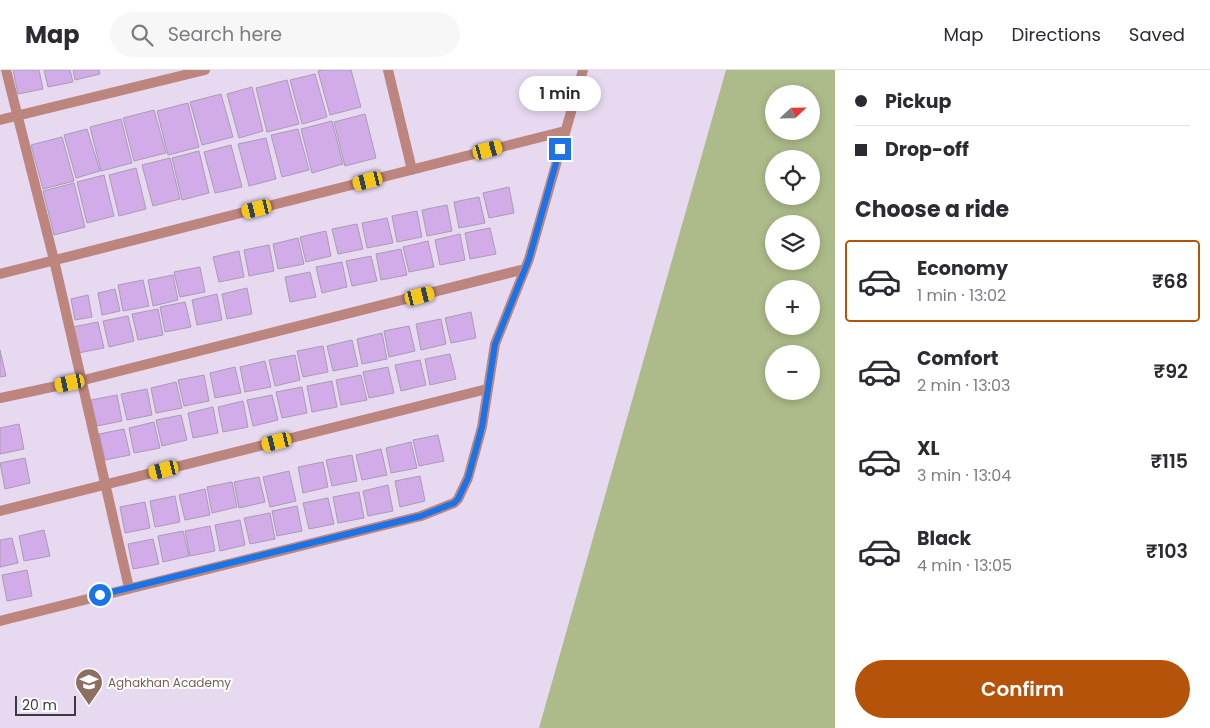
<!DOCTYPE html>
<html lang="en">
<head>
<meta charset="utf-8">
<style>
	:root { --surface:#fff; --page:#f7f7f7; --text:#2b2b33; --muted:#7c7c81; --line:#e1e1e2; --accent:#b45309 }
	body { margin:0; font-family:Poppins,sans-serif; background:var(--page); color:var(--text); height:100vh; display:flex; flex-direction:column; font-size:19px; white-space:nowrap }
	* { box-sizing:border-box; margin:0 }
	p { font-size:16px; color:var(--muted) }
	.icon { flex:none; width:28px; height:28px; fill:none; stroke:currentColor; stroke-width:2; stroke-linecap:round; stroke-linejoin:round }
	.map { position:relative; flex:1; overflow:hidden }
	.details { display:flex; flex-direction:column; background:var(--surface); width:375px }
	.details>* { flex:none }
	.banner { display:grid; align-content:center; height:110px; padding:0 20px; background:var(--surface) }
	.needle { width:32px; rotate:68deg }
	.fabs { position:absolute; left:765px; top:15px; display:grid; gap:10px }
	.fabs a { display:grid; place-items:center; width:55px; height:55px; border-radius:50%; background:var(--surface); box-shadow:0 2px 8px #0003; font-size:25px }
	.scale { position:absolute; left:15px; bottom:12px; width:61px; box-sizing:border-box; padding-left:5px; border:2px solid #3d3841; border-top:0; font-size:14px; line-height:18px; white-space:nowrap; color:#3d3841; -webkit-text-stroke:4px #fff; paint-order:stroke }
	.end { position:absolute; width:22px; height:22px; margin:-11px; border:6px solid #1a73e8; background:#fff; box-shadow:0 0 0 2px #fff }
	.from { border-radius:50% }
	.bubble { position:absolute; height:35px; border-radius:18px; background:var(--surface); box-shadow:0 2px 8px #0003; font-size:16px; font-weight:600; line-height:35px; text-align:center }
	.car { position:absolute; width:15px; height:30px; margin:-15px -8px; border-radius:6px; box-shadow:0 0 4px 1px #0007; background:linear-gradient(#f5c518 24%,#345 0 40%,#f5c518 0 76%,#345 0 86%,#f5c518 0) }
	.banner b { display:flex; align-items:center; gap:18px; height:48px; font-size:19px }
	.banner b+b { border-top:1px solid var(--line) }
	.banner i { width:12px; height:12px; background:var(--text) }
	ul { padding:0; list-style:none }
	li { display:flex; align-items:center; gap:15px; height:82px; margin:0 10px 8px; padding:0 10px; border:2px solid transparent; border-radius:5px }
	li div { flex:1 }
	li b { display:block; font-size:19px }
	li em { font-style:normal; font-weight:600 }
	li.on { border-color:var(--accent) }
	li>.icon { width:45px; height:45px; stroke-width:1.5 }
	h2 { padding:0 20px; font-size:22px; line-height:60px }
	.action { display:flex; gap:10px; margin-top:auto; padding:10px 20px }
	.action a { flex:1; height:58px; border-radius:30px; background:var(--accent); color:#fff; font-size:20px; font-weight:600; line-height:58px; text-align:center }
	header { display:flex; align-items:center; gap:30px; box-sizing:border-box; height:70px; padding:0 25px; background:var(--surface); border-bottom:1px solid var(--line) }
	header strong { font-size:24px }
	nav { display:flex; gap:28px; margin-inline-start:auto; font-size:18px }
	.search { width:350px; height:45px; background:var(--page); display:flex; align-items:center; gap:12px; box-sizing:border-box; padding:0 18px; border-radius:28px; color:var(--muted); font-size:19px }
	main { display:flex; flex:1; min-height:0 }
	.map>svg:first-child { display:block }
</style>
</head>
<body>
<header>
<strong>Map</strong>
<div class="search"><svg class="icon" aria-label="search" viewBox="0 0 24 24"><circle cx="10" cy="10" r="6"/><path d="M15 15l6 6"/></svg>Search here</div>
<nav><a>Map</a><a>Directions</a><a>Saved</a></nav>
</header>
<main>
<div class="map">
<svg width="835" height="658" viewBox="0 0 835 658">
	<rect width="100%" height="100%" fill="#e7d9f0"/>
	<path fill="#adba89" fill-rule="evenodd" d="M726 0H835V658H539ZM774 24H811V61H774ZM774 89H811V126H774ZM774 154H811V191H774ZM774 219H811V256H774ZM774 284H811V321H774Z"/>
	<path fill="#d1ace9" stroke="#a99cb2" d="M13 0H39L43 19 18 24Z
		M44 0H70L73 12 48 17Z
		M73 0H99L100 4 75 10Z
		M323 0H351L361 37 330 45 318 1Z
		M315 4 327 47 302 54 290 10Z
		M287 10 299 54 267 62 256 18Z
		M252 17 263 61 239 68 227 24Z
		M221 24 233 67 202 75 190 32Z
		M188 33 199 77 168 85 157 41Z
		M154 40 166 83 134 91 123 48Z
		M365 44 376 88 345 96 334 52Z
		M121 49 132 93 101 101 90 57Z
		M332 51 343 94 312 103 301 59Z
		M87 59 100 101 76 108 64 65Z
		M298 59 309 100 282 107 271 65Z
		M62 67 74 111 43 119 31 75Z
		M266 68 276 109 249 116 238 74Z
		M231 75 242 117 215 123 204 82Z
		M199 81 209 123 182 130 172 88Z
		M170 88 180 129 153 136 142 95Z
		M136 98 146 139 119 146 109 105Z
		M104 105 114 146 87 153 77 112Z
		M74 113 85 157 54 165 43 121Z
		M509 117 514 143 489 148 483 123Z
		M479 127 485 153 459 158 454 132Z
		M447 135 452 161 427 166 422 140Z
		M417 141 422 167 397 172 392 146Z
		M387 148 393 173 367 178 362 153Z
		M357 154 363 179 338 184 332 159Z
		M490 158 496 184 470 189 465 163Z
		M326 161 331 186 306 192 300 167Z
		M460 164 465 190 440 195 435 170Z
		M298 168 304 194 278 199 273 174Z
		M428 171 434 197 409 202 403 177Z
		M269 175 274 201 249 206 244 180Z
		M401 179 407 205 381 210 376 184Z
		M239 181 244 207 219 212 213 187Z
		M371 186 377 211 352 216 346 191Z
		M342 192 347 217 322 223 316 197Z
		M200 197 205 222 180 227 174 202Z
		M310 202 316 227 290 232 285 207Z
		M173 205 178 230 153 236 148 210Z
		M143 210 149 236 123 241 118 215Z
		M247 218 252 244 227 249 222 224Z
		M115 219 120 241 102 245 98 223Z
		M217 224 222 250 197 255 192 230Z
		M88 225 92 247 75 250 71 229Z
		M185 232 191 257 165 262 160 237Z
		M158 239 163 265 138 270 132 244Z
		M471 242 476 268 451 273 445 248Z
		M128 246 134 271 109 277 103 251Z
		M441 249 446 274 421 280 416 254Z
		M98 252 104 278 78 283 73 257Z
		M409 256 415 281 389 287 384 261Z
		M382 263 387 289 362 294 357 269Z
		M352 270 358 296 333 301 327 276Z
		M323 276 328 302 303 307 297 281Z
		M0 280 6 306 0 307Z
		M450 284 456 309 430 315 425 289Z
		M295 285 300 310 275 316 269 290Z
		M420 290 426 315 401 321 395 295Z
		M265 291 271 317 245 322 240 297Z
		M235 297 241 323 215 328 210 303Z
		M388 297 394 323 369 328 363 302Z
		M204 305 209 331 184 336 178 310Z
		M361 305 367 330 341 335 336 310Z
		M332 311 337 337 312 342 307 316Z
		M176 312 182 338 156 343 151 318Z
		M302 317 307 343 282 348 276 322Z
		M147 319 152 345 127 350 121 324Z
		M117 325 122 351 97 356 91 330Z
		M272 325 278 350 253 356 247 330Z
		M243 331 248 357 223 362 218 337Z
		M213 337 218 363 193 368 188 343Z
		M181 345 187 370 162 376 156 350Z
		M154 352 160 378 134 383 129 358Z
		M19 354 24 379 0 384V358Z
		M124 359 130 385 105 390 99 364Z
		M438 365 444 391 419 396 413 370Z
		M411 372 417 398 391 403 386 378Z
		M381 379 387 405 362 410 356 385Z
		M352 385 357 411 332 416 326 390Z
		M25 388 30 413 5 419 0 393Z
		M323 392 328 417 303 423 298 397Z
		M289 401 296 431 270 437 263 407Z
		M420 406 425 431 400 437 395 411Z
		M259 407 265 432 239 438 234 412Z
		M232 412 237 437 212 443 207 417Z
		M388 415 393 441 368 446 363 421Z
		M205 419 210 445 185 450 179 425Z
		M359 422 364 448 338 453 333 427Z
		M175 426 180 452 155 457 150 431Z
		M328 428 334 454 309 459 303 433Z
		M145 432 150 458 125 463 120 437Z
		M297 436 302 461 277 466 272 441Z
		M270 443 275 469 250 474 244 448Z
		M240 450 245 475 220 481 215 455Z
		M210 456 215 481 190 486 185 461Z
		M44 460 50 486 24 491 19 466Z
		M183 461 189 486 163 492 158 466Z
		M12 468 18 493 0 497V470Z
		M153 469 159 494 133 499 128 474Z
		M27 500 32 526 7 531 2 505Z"/>
	<g fill="none" stroke-linecap="round" stroke-linejoin="round">
		<path stroke="#bc857e" stroke-width="10" d="M6 0 54 190 129 518
			M388 0 412 100
			M0 50 205 0
			M0 204 565 61
			M0 328 80 311 525 199
			M0 441 487 319
			M0 551 421 446 454 433 458 429 468 408 482 357 495 274 529 189 583 0"/>
	</g>
	<g fill="none" stroke-linecap="round" stroke-linejoin="round">
		<path stroke="#1a73e8" stroke-width="6" d="M100 525 421 446 454 433 458 429 468 408 482 357 495 274 529 189 560 79"/>
	</g>
	<defs>
		<g id="school-pin" transform="scale(1.4375)"><path d="M0 17L-7.5 6A9.5 9.5 0 1 1 7.5 6Z" fill="#8d6e63" stroke="#fff"/><path d="M0-5L7-2L0 1L-7-2ZM-4 1L0 2.5L4 1V4Q0 6-4 4Z" fill="#fff"/></g>
	</defs>
	<g fill-rule="evenodd">
		<use href="#school-pin" x="89" y="612"/>
	</g>
	<g text-anchor="middle" dominant-baseline="central" stroke-width="4" stroke-linejoin="round" paint-order="stroke">
		<g font-size="12" fill="#785e54" stroke="#fff" text-anchor="start">
			<text x="108" y="612">Aghakhan Academy</text>
		</g>
	</g>
</svg>
<div class="fabs">
<a><svg class="needle" viewBox="-14 -14 28 28"><path d="M0-13l5 13h-10z" fill="#e53935"/><path d="M0 13l5-13h-10z" fill="#7c7c81"/></svg></a>
<a><svg class="icon" aria-label="locate" viewBox="0 0 24 24"><circle cx="12" cy="12" r="6"/><path d="M12 2v4M12 18v4M2 12h4M18 12h4"/></svg></a>
<a><svg class="icon" aria-label="layers" viewBox="0 0 24 24"><path d="M12 4l9 5-9 5-9-5zM3 14l9 5 9-5"/></svg></a>
<a>+</a>
<a>−</a>
</div>
<div class="scale">20 m</div>
<i class="end from" style="left:100px;top:525px"></i>
<i class="end" style="left:560px;top:79px"></i>
<div class="bubble" style="left:519px;top:6px;width:82px">1 min</div>
<i class="car" style="left:488px;top:80px;rotate:75deg"></i>
<i class="car" style="left:368px;top:111px;rotate:256deg"></i>
<i class="car" style="left:257px;top:139px;rotate:256deg"></i>
<i class="car" style="left:420px;top:226px;rotate:76deg"></i>
<i class="car" style="left:70px;top:313px;rotate:258deg"></i>
<i class="car" style="left:277px;top:372px;rotate:256deg"></i>
<i class="car" style="left:164px;top:400px;rotate:256deg"></i>
</div>
<section class="details">
<div class="banner">
<b><i class="from"></i>Pickup</b>
<b><i></i>Drop-off</b>
</div>
<h2>Choose a ride</h2>
<ul>
<li class="on"><svg class="icon" aria-label="car" viewBox="0 0 24 24"><path d="M5 17H2v-5l4-1 3-4h7l3 4 3 1v5h-3M9 17h6M6 11h13"/><circle cx="7" cy="17" r="2"/><circle cx="17" cy="17" r="2"/></svg><div><b>Economy</b><p>1 min · 13:02</p></div><em>₹68</em></li>
<li><svg class="icon" aria-label="car" viewBox="0 0 24 24"><path d="M5 17H2v-5l4-1 3-4h7l3 4 3 1v5h-3M9 17h6M6 11h13"/><circle cx="7" cy="17" r="2"/><circle cx="17" cy="17" r="2"/></svg><div><b>Comfort</b><p>2 min · 13:03</p></div><em>₹92</em></li>
<li><svg class="icon" aria-label="car" viewBox="0 0 24 24"><path d="M5 17H2v-5l4-1 3-4h7l3 4 3 1v5h-3M9 17h6M6 11h13"/><circle cx="7" cy="17" r="2"/><circle cx="17" cy="17" r="2"/></svg><div><b>XL</b><p>3 min · 13:04</p></div><em>₹115</em></li>
<li><svg class="icon" aria-label="car" viewBox="0 0 24 24"><path d="M5 17H2v-5l4-1 3-4h7l3 4 3 1v5h-3M9 17h6M6 11h13"/><circle cx="7" cy="17" r="2"/><circle cx="17" cy="17" r="2"/></svg><div><b>Black</b><p>4 min · 13:05</p></div><em>₹103</em></li>
</ul>
<div class="action"><a>Confirm</a></div>
</section>
</main>
</body>
</html>
